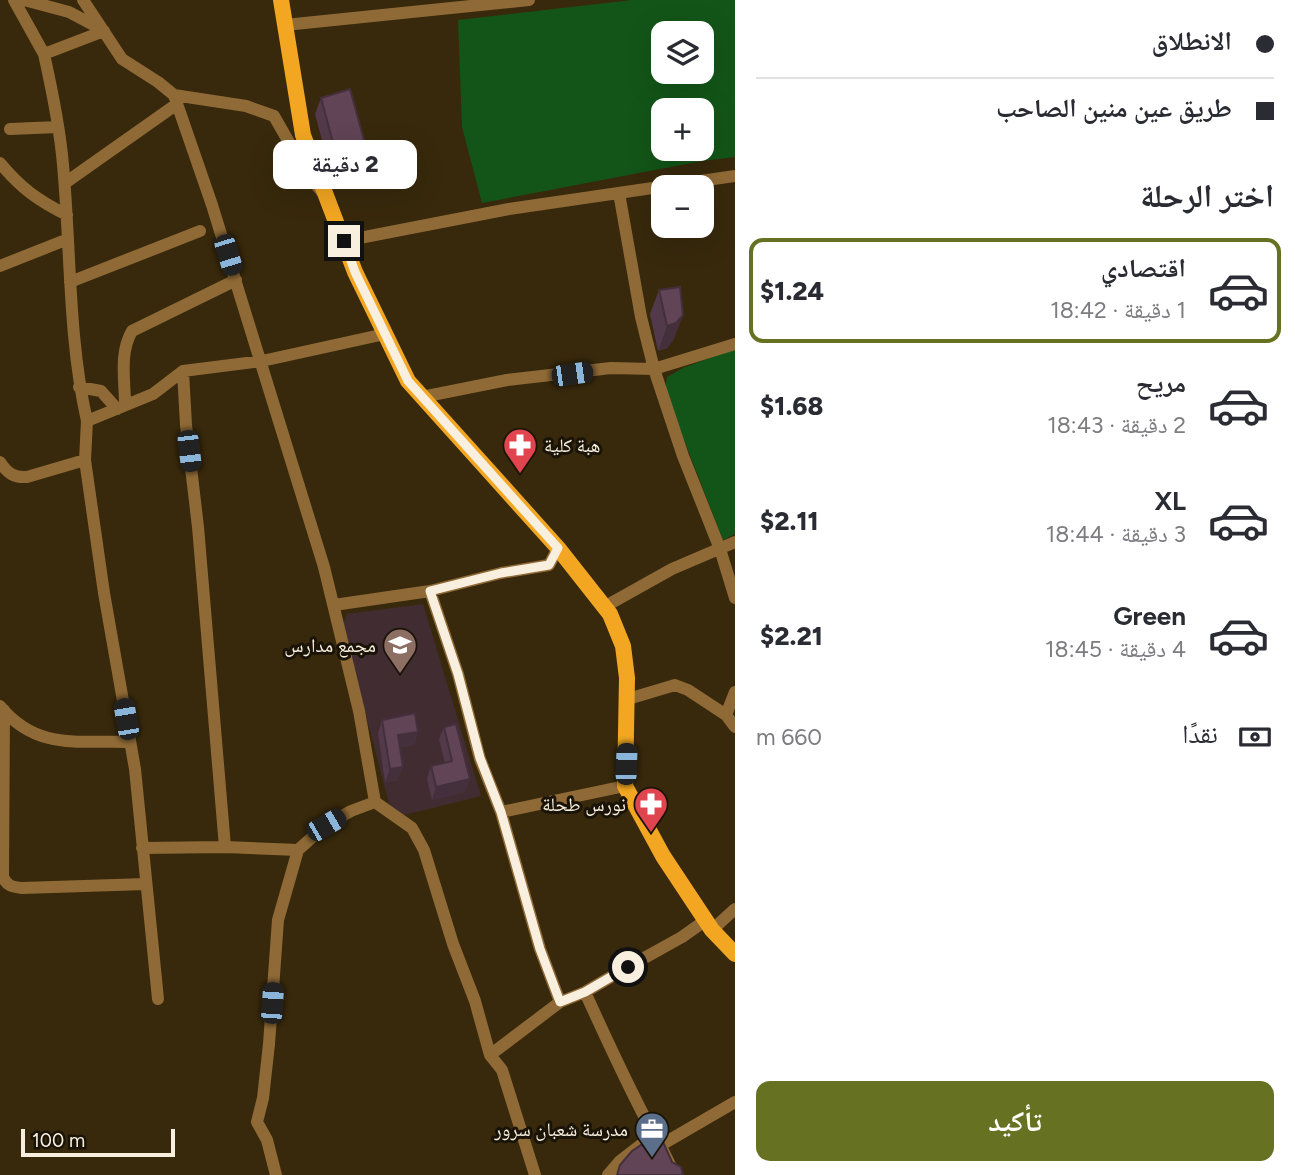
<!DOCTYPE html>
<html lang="ar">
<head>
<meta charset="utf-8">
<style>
	:root { --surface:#fff; --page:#f7f7f7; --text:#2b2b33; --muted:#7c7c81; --line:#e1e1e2; --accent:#667122 }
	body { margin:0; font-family:Figtree,"Noto Naskh Arabic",sans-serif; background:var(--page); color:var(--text); direction:rtl; height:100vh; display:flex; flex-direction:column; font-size:26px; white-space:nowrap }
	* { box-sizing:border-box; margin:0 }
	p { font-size:23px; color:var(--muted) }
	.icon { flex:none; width:38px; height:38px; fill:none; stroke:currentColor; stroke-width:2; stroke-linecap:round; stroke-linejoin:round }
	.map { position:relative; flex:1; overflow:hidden; direction:ltr }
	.drawer { display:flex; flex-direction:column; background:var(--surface); width:560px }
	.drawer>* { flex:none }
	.guide { display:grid; align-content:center; height:154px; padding:0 21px; background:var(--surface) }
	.tools { position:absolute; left:651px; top:21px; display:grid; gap:14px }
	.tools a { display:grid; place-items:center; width:63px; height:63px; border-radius:14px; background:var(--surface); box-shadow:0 7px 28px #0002; font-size:35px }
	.scale { position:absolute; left:21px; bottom:18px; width:154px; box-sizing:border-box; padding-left:7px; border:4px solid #f8efde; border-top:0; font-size:19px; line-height:24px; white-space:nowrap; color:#f8efde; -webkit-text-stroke:5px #1a1307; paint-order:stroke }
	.end { position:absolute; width:32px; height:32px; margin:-16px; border:9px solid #f8efde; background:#111; box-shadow:0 0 0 4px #111 }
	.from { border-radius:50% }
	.bubble { position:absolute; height:49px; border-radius:14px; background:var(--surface); box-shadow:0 7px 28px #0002; font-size:23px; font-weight:800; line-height:49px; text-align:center; direction:rtl }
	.car { position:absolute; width:21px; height:42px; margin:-21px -10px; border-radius:9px; box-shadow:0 0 5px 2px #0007; background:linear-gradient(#222 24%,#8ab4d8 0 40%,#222 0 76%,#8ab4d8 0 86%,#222 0) }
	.guide b { display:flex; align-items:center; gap:24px; height:66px; font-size:26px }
	.guide b+b { border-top:2px solid var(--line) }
	.guide i { width:18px; height:18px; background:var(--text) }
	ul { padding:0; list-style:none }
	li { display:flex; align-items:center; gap:21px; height:105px; margin:0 14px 10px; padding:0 7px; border:4px solid transparent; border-radius:14px }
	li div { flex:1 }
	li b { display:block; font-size:26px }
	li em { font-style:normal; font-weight:800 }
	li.active { border-color:var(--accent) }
	li>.icon { width:63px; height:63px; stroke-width:1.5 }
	h2 { padding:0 21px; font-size:32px; line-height:84px }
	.pay { display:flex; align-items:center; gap:18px; height:77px; padding:0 21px; font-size:26px }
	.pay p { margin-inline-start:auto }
	.button { display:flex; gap:14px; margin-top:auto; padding:14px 21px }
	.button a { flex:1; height:80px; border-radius:14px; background:var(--accent); color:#fff; font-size:28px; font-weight:800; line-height:80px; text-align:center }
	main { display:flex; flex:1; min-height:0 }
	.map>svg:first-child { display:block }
</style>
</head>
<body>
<main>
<section class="drawer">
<div class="guide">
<b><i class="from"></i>الانطلاق</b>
<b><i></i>طريق عين منين الصاحب</b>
</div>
<h2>اختر الرحلة</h2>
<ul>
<li class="active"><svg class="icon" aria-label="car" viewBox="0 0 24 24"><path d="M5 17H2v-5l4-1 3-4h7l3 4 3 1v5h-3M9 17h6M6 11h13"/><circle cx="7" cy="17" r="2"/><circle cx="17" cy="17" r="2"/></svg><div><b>اقتصادي</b><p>1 دقيقة · 18:42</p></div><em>$1.24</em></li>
<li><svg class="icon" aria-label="car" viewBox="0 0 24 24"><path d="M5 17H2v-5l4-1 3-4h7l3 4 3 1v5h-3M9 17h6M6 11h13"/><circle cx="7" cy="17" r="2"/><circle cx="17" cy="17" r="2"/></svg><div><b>مريح</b><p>2 دقيقة · 18:43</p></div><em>$1.68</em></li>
<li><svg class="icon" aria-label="car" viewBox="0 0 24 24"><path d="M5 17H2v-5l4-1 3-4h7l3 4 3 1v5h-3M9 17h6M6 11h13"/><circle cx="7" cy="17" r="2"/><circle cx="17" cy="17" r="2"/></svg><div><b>XL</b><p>3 دقيقة · 18:44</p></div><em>$2.11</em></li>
<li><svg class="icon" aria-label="car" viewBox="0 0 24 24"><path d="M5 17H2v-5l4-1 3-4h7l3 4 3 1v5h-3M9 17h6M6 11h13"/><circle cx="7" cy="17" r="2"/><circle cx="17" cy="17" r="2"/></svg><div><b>Green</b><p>4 دقيقة · 18:45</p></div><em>$2.21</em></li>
</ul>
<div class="pay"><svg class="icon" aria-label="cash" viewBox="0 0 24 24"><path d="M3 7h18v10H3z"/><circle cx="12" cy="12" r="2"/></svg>نقدًا<p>660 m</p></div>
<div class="button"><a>تأكيد</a></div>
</section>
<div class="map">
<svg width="735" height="1175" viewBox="0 0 735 1175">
	<rect width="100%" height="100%" fill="#38290c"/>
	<path fill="#412d31" d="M423 604 481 796 400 816 389 804 343 625 347 614Z"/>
	<path fill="#135518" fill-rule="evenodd" d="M632 0H735V157L702 161 482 203 462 127 458 20ZM663 33H702V72H663ZM663 110H702V149H663Z
		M735 348V534L723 540 665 391 667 377 683 368Z"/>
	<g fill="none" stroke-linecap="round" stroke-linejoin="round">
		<path stroke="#8f6a36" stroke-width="12" d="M14 0 44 54
			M24 0 69 12 101 29
			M83 0 122 59 158 82 174 95 212 205 324 567 359 711 375 802 351 811 326 825 298 850 278 920 269 1044 263 1098 257 1122 267 1140 276 1175
			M285 25 529 0
			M174 95 246 106 274 116 307 174 322 192
			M10 129 58 127
			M0 163C21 188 37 200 67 215
			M65 183 177 104
			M344 241 509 209 735 176
			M0 266 68 239
			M70 282 200 231
			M735 344 654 369 683 456 720 549 735 598
			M183 371 262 361 385 334
			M79 387 101 391 117 409
			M422 397 507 380 611 368 654 369 641 317 619 193
			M125 405C125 381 119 353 132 331L236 280
			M87 421C68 337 71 251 63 165 60 128 52 90 44 54L104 31
			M0 462C7 473 14 478 27 477L85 460
			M430 591 458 674 480 759 501 812 540 949 560 1002
			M334 605 430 591 501 573 549 565 558 548
			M604 607 672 569 735 542
			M735 692 726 715 735 727
			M628 699 675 685 688 690 726 715
			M0 706C37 751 79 740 130 742
			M4 710 3 877C7 886 12 887 22 888L146 884
			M375 802 412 828 424 850 453 944 475 1001 490 1055 502 1070 535 1175
			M501 812 625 786
			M225 847 298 850
			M142 848 225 847 198 527 186 425 183 371 153 394 87 421 85 460 104 593 135 769 158 999
			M712 930 735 909
			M585 992C604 1034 623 1075 644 1116 654 1136 667 1154 674 1175
			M490 1055 560 1002 585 992 628 967 682 937 706 920
			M661 1145 735 1102
			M608 1175 620 1161 655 1134"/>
		<path stroke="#f2a621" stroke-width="16" d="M281 0 303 135 355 272 408 381 558 548 610 614 623 646 627 678 625 786 663 856 712 930 735 954"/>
	</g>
	<path fill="#533a4a" d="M321 98 364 140 357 156 330 170 315 114Z
		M659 290 674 339 667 348 658 351 650 314Z
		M382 720 418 732 414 745 400 747 398 780 385 782 378 733Z
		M444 727 465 792 432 800 427 779 431 766 445 763 439 739Z"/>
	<path fill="#44303c" d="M364 140 357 156 330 170 336 154Z
		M683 315 674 339 667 348 658 351 667 326Z
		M418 732 414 745 393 748 398 735Z
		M403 767 398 780 385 782 390 769Z
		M470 779 465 792 432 800 436 787Z"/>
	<path fill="#614456" stroke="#44303c" stroke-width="2" d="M350 89 364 140 336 154 321 98Z
		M680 287 683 315 676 323 667 326 659 290Z
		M415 713 418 732 398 735 403 767 390 769 382 720Z
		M456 724 470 779 436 787 431 766 452 761 444 727Z
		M659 1133 672 1162 681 1167 683 1175H617L620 1165 632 1151Z"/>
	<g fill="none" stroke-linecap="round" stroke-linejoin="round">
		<path stroke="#f8efde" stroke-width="9" d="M344 241 355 272 408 381 558 548 549 565 501 573 430 591 458 674 480 758 501 812 540 949 560 1002 585 992 628 967"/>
	</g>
	<defs>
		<g id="pharmacy-pin" transform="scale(1.75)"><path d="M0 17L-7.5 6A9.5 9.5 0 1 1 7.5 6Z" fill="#e0444e" stroke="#1a1307"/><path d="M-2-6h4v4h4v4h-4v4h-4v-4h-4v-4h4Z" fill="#fff"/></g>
		<g id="school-pin" transform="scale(1.75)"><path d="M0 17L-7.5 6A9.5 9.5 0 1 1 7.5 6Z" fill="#8d6e63" stroke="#1a1307"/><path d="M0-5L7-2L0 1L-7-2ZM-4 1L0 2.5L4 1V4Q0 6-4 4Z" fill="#fff"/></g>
		<g id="office-pin" transform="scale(1.75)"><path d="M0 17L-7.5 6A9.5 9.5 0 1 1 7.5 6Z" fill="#5c6f8a" stroke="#1a1307"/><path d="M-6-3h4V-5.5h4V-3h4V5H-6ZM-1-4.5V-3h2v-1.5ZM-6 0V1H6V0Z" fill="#fff"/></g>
	</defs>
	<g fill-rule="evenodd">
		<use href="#pharmacy-pin" x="520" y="445"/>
		<use href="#school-pin" x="400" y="645"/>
		<use href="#pharmacy-pin" x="651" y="804"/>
		<use href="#office-pin" x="652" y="1129"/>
	</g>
	<g text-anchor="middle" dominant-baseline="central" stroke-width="6" stroke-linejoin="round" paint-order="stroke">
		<g font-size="19" fill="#f8efde" stroke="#1a1307" text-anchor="end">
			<text x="544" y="445" text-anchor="start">هبة كلية</text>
			<text x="376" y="645">مجمع مدارس</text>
			<text x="626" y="804">نورس طحلة</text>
			<text x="628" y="1129">مدرسة شعبان سرور</text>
		</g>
	</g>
</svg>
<div class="tools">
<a><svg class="icon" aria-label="layers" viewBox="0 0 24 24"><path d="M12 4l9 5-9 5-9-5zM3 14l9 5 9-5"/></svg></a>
<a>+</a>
<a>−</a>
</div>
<div class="scale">100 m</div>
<i class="end from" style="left:628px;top:967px"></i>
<i class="end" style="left:344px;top:241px"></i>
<div class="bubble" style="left:273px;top:140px;width:144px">2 دقيقة</div>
<i class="car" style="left:228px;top:255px;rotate:163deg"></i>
<i class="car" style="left:572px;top:374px;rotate:82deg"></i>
<i class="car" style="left:189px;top:451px;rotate:173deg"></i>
<i class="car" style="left:126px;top:719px;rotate:350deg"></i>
<i class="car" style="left:626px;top:764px;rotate:2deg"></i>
<i class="car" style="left:326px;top:825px;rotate:60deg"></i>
<i class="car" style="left:272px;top:1003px;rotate:4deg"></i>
</div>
</main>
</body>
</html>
